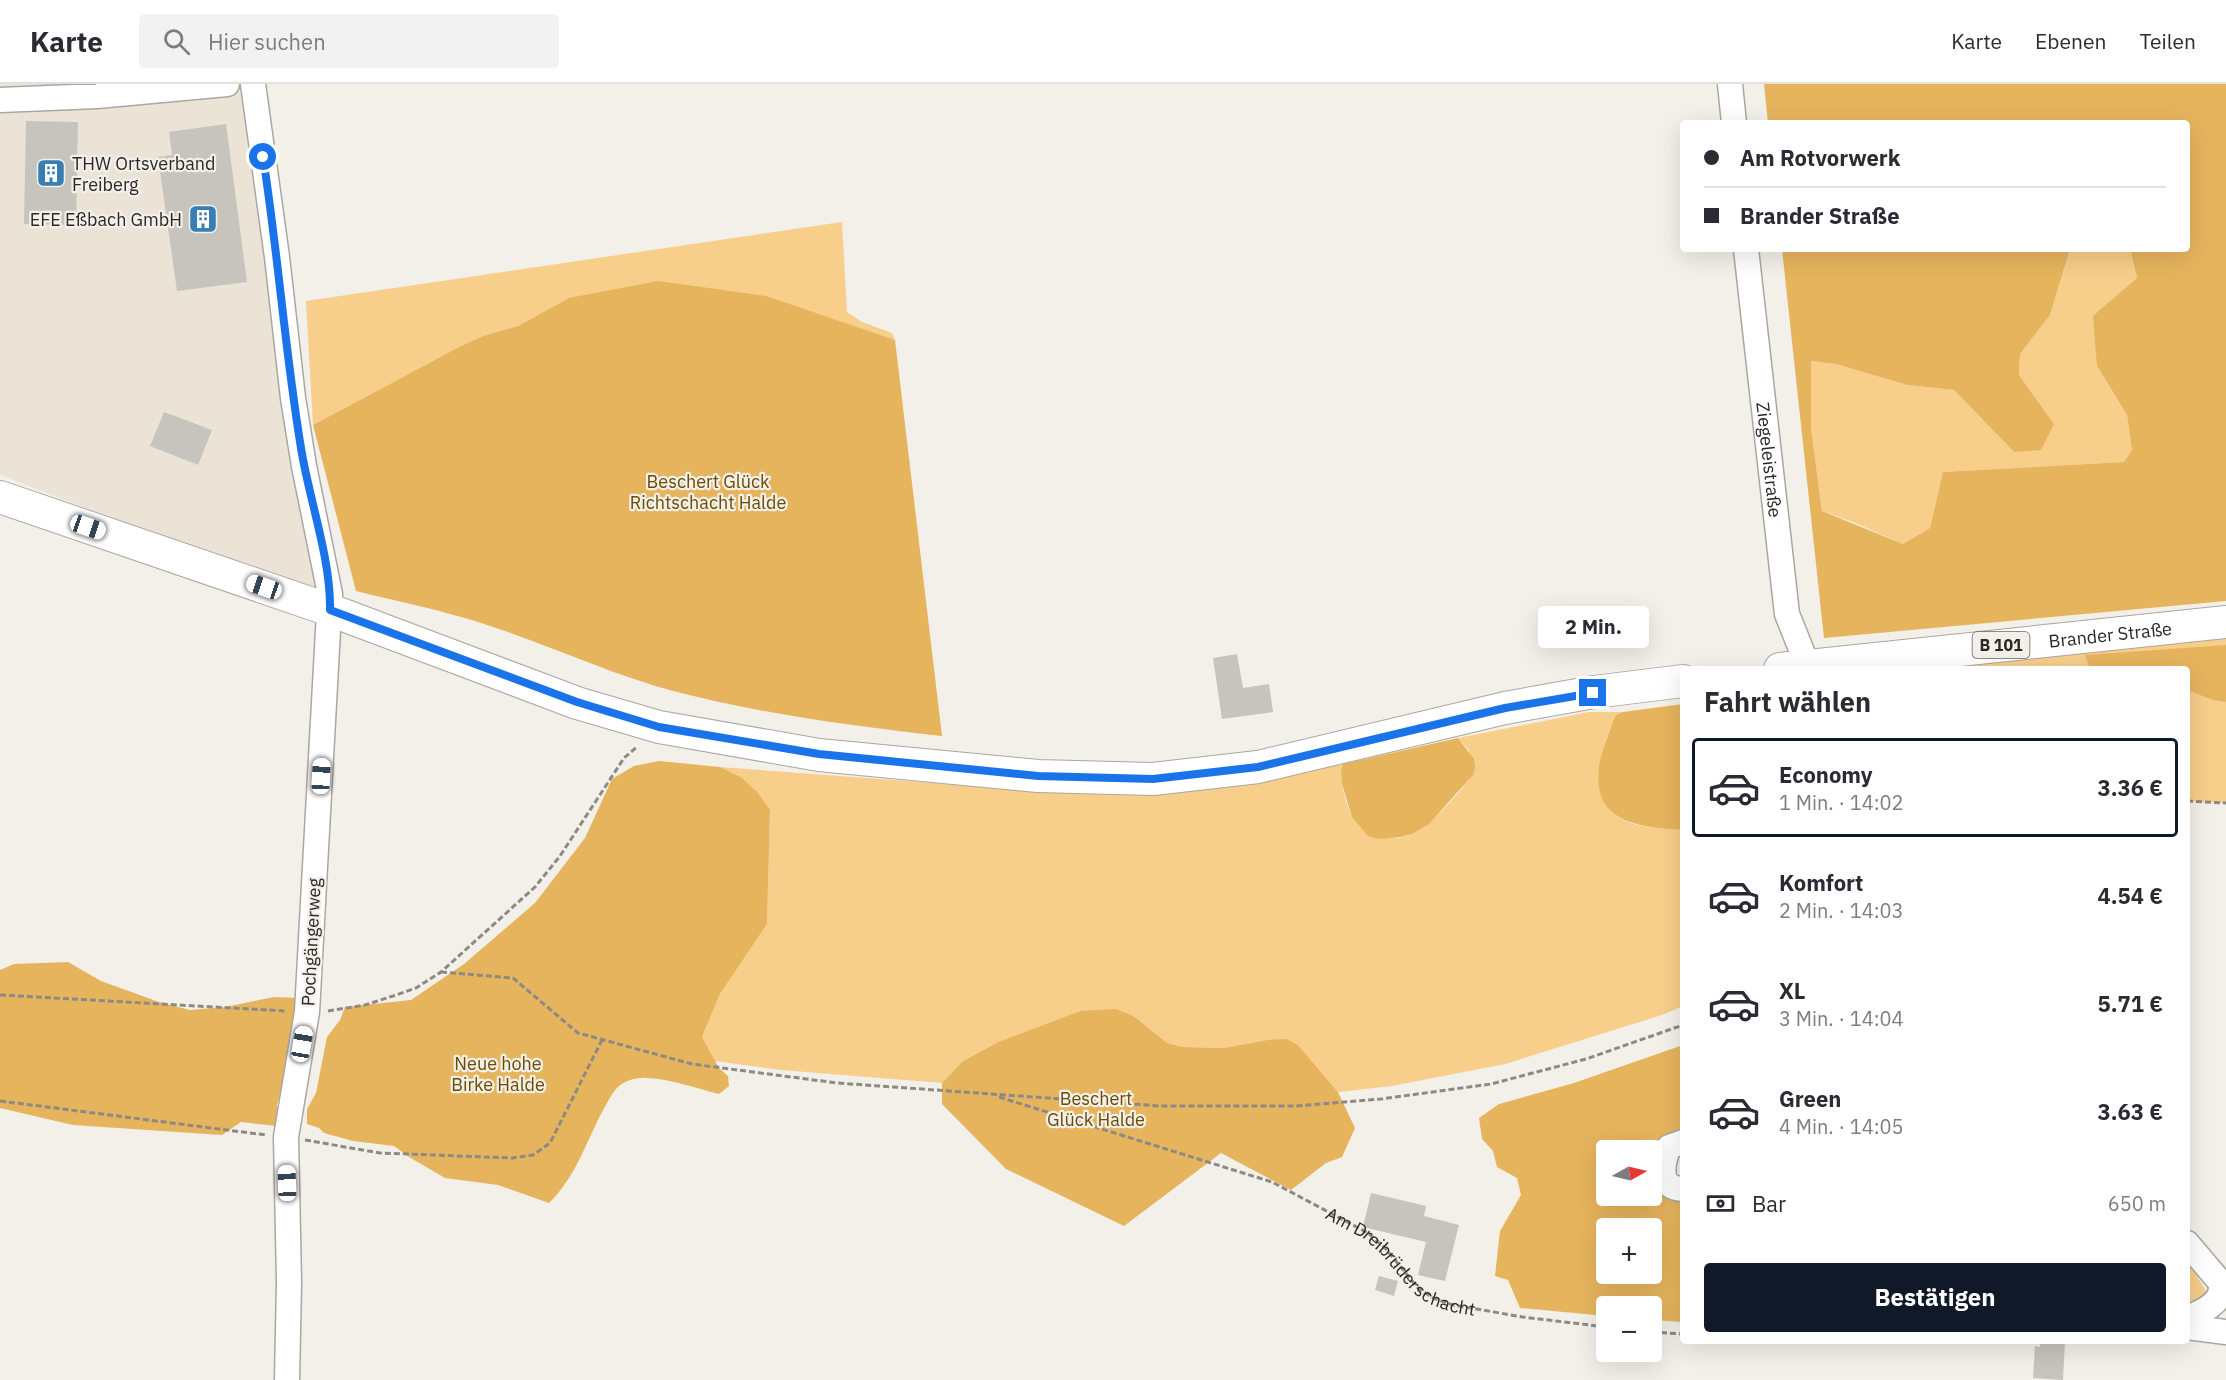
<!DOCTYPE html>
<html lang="de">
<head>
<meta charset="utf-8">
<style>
	:root { --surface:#fff; --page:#f2f2f3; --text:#2b2b33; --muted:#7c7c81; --line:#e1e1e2; --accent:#111827 }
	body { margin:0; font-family:"IBM Plex Sans",sans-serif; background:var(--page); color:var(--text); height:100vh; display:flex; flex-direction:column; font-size:22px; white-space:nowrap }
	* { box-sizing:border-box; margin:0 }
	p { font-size:20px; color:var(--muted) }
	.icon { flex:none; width:33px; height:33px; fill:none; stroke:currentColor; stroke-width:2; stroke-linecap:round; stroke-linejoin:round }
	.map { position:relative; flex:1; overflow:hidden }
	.drawer { position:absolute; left:1680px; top:582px; width:510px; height:678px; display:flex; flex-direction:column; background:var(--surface); border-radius:6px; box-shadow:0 6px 24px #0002 }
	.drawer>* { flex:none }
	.banner { position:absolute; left:1680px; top:36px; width:510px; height:132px; border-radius:6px; box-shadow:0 6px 24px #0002; display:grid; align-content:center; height:132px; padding:0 24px; background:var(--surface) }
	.needle { width:39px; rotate:82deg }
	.fabs { position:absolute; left:1596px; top:1056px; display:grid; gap:12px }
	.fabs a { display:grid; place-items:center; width:66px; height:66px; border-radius:6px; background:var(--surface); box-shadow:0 6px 24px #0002; font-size:30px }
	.end { position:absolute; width:27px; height:27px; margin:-14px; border:8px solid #1a73e8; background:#fff; box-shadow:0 0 0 3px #fff }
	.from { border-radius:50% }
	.bubble { position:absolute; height:42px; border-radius:6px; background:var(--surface); box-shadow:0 6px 24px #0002; font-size:20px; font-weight:700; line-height:42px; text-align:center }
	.car { position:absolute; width:18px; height:36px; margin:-18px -9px; border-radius:8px; box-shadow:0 0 4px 2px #0007; background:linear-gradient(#fff 24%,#345 0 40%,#fff 0 76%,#345 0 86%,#fff 0) }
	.banner b { display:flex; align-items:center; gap:21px; height:57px; font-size:22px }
	.banner b+b { border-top:2px solid var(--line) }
	.banner i { width:15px; height:15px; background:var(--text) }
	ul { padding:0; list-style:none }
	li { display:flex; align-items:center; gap:18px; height:99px; margin:0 12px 9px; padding:0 12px; border:3px solid transparent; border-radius:6px }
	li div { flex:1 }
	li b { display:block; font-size:22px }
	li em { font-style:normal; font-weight:700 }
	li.on { border-color:var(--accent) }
	li>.icon { width:54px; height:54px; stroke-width:1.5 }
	h2 { padding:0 24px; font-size:27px; line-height:72px }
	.pay { display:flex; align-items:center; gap:15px; height:66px; padding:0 24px; font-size:22px }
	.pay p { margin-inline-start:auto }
	.action { display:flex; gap:12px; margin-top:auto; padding:12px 24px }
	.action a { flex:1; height:69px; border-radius:6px; background:var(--accent); color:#fff; font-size:24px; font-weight:700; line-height:69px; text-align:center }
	header { display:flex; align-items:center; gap:36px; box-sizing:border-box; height:84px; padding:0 30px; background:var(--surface); border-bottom:2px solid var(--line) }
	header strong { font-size:28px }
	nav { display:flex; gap:33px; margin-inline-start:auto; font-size:21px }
	.search { width:420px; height:54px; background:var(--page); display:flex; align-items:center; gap:15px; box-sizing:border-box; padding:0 21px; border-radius:6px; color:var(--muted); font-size:22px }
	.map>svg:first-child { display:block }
</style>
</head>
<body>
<header>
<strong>Karte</strong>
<div class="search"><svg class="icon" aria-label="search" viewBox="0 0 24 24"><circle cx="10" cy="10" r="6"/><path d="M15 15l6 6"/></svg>Hier suchen</div>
<nav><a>Karte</a><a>Ebenen</a><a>Teilen</a></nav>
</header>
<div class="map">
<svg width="2226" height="1296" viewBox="0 0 2226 1296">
	<rect width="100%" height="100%" fill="#f3efe9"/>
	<path fill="#ebe3d6" d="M0 0H239L318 495 314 508 248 486 0 391Z"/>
	<path fill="#f7ce8a" d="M842 138 847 228 862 238 892 249 895 256 845 240 569 214 518 242 483 252 459 263 313 341 306 217Z
		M2070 165H2130L2137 194 2097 282 2127 331 2132 366 2124 378 1943 388 1930 444 1903 460 1853 438 1822 427 1811 344V277L1836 280 1907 301 1954 306 2014 368 2054 340 2019 291 2020 270 2050 231Z
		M2226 538V719L2187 717V585H1922Z
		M1589 628H1623L1616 631 1613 637C1609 649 1602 664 1601 677 1594 740 1631 743 1683 746V922L1662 931 1505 980 1392 1002 1338 1008 1298 961 1267 956 1224 964 1183 963 1167 959 1135 933 1080 927 998 958 963 977 942 999 781 986 715 977 702 953 720 910 767 840 770 726 741 693 720 683 1068 709 1180 708 1343 680C1338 696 1346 718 1352 733 1364 739 1376 749 1389 753 1416 762 1454 714 1469 696V666L1458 654Z
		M2187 1176 2209 1212 2187 1221Z"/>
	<path fill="#e6b45d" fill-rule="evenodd" d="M1764 0H2226V517L1824 554 1782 165H2070L2050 231 2020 270 2019 291 2054 340 2041 366 2014 368 1954 306 1907 301 1836 280 1811 277V344L1822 427 1903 460 1930 444 1943 388 2124 378 2132 366 2127 331 2097 282 2093 232 2137 194 2130 165H2187V39H1768Z
		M658 197 766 212 895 256 942 652C852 642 764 630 677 608 608 590 543 558 475 537 436 525 396 517 356 507L313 341 459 263 483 252 518 242 569 214Z
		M2226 561V618L2213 616 2187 606V585H2090L2085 571Z
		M1683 620V746C1636 743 1589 738 1600 677 1603 663 1609 650 1613 637L1616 631 1623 628Z
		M1458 654 1474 675 1475 683 1473 691 1429 740 1412 750 1401 753 1379 755 1368 752 1352 733 1342 700 1341 686 1343 680Z
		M659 677 720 683 741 693 758 709 770 726 767 840 720 910 702 953 719 984 728 992 729 1002 719 1010C695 1004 671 995 647 994 637 993 623 997 617 1004 611 1010 606 1021 602 1028 586 1059 575 1094 549 1119L498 1101 445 1094 409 1073 394 1062 353 1057 324 1049 319 1044 307 1040V1025L316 1009 327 953 340 936 345 923 411 916 464 880 535 819 585 754 612 695 634 682Z
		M68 878 101 897 159 918 190 926 225 923 274 913 297 914 289 973 277 1021V1042L241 1038 222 1051 73 1041 0 1024V886L14 880Z
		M1116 925 1135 933 1167 959 1183 963 1224 964 1267 956 1286 955 1298 961 1338 1008 1355 1044 1342 1073 1326 1079 1291 1106 1221 1069 1124 1142 1006 1085 942 1020V999L963 977 998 958 1080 927Z
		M1683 961V1054L1662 1060 1683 1111V1238L1652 1236V1222H1606V1232L1520 1224 1508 1196 1495 1192 1500 1147 1521 1111 1517 1094 1497 1083 1493 1067 1482 1055 1479 1034 1499 1020 1574 999ZM1606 1066H1652V1112H1606ZM1606 1144H1652V1190H1606Z"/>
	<path fill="#c7c3bd" d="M26 37 78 38 76 141 24 140Z
		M226 40 247 198 177 207 158 73 172 71 169 48Z
		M164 328 212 346 198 381 150 362Z
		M1237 570 1243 604 1269 600 1273 628 1222 635 1213 574Z
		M1371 1109 1426 1122 1424 1132 1459 1141 1445 1197 1418 1191 1426 1158 1363 1143Z
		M1379 1192 1398 1197 1394 1212 1375 1206Z
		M2040 1257H2065L2063 1296 2033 1294 2035 1262 2040 1263Z"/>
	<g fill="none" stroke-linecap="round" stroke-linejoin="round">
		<g stroke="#aaa7a1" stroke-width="27">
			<g id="minor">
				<path d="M253 0 277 173 293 314 304 382 330 510 307 928 286 1053 289 1198 287 1296"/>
				<path d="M1730 0 1734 39"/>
				<path d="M0 16 97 12 227 0"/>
				<path id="s2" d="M1746 165 1787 530 1809 585"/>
				<path d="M1683 1058 1669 1063C1662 1080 1657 1104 1683 1105"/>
				<path d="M2187 1159 2226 1205"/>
				<path d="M2187 1234C2202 1228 2223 1219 2221 1201"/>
				<path d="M2187 1243 2226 1248"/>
			</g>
		</g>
		<g stroke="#aaa7a1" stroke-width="34">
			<g id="major">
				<path d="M0 413 330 526 577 619 659 643 819 671 1038 692 1153 695 1258 683 1505 624 1594 608 1683 597"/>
				<path id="s3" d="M1780 585 2226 538"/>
			</g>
		</g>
		<g stroke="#8d8a86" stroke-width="3" stroke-dasharray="6 3" stroke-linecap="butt">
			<path d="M2187 717 2226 719"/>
			<path d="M441 888 513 894 578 949 692 980 837 999 1160 1022H1297L1381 1015 1491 1000 1586 975 1683 941"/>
			<path d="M0 911 286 927"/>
			<path d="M328 927 365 921 393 912 416 904 441 888 535 803 560 772 624 674 638 662"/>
			<path id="s1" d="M999 1013 1272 1098 1368 1149 1386 1165 1418 1204 1433 1214 1453 1221 1523 1233 1606 1243"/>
			<path d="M0 1017 266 1051"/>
			<path d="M305 1056 380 1069 512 1074 533 1071 550 1059 602 956"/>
			<path d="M1652 1248 1683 1250"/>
		</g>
		<use href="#minor" stroke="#fff" stroke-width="24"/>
		<use href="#major" stroke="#fff" stroke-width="32"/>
	</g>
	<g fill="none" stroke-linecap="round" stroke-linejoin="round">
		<path stroke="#1a73e8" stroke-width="8" d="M263 73C278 169 285 267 301 364 309 415 331 475 330 526L577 618 659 643 819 670 1038 692 1153 695 1258 683 1505 624 1593 609"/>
	</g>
	<defs>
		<g id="building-square" transform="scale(1.5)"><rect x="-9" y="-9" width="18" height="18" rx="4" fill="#367eb3" stroke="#f3efe9"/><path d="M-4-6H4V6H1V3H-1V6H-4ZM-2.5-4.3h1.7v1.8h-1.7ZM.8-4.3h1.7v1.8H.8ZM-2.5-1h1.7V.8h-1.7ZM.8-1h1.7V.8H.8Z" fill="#fff"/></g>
	</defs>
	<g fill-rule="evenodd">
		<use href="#building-square" x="51" y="89"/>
		<use href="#building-square" x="203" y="135"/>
	</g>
	<g text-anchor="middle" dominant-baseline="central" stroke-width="4.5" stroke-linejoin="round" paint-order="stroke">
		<rect fill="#f3efe9" stroke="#666460" stroke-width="1.5" x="1972.5" y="548" width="57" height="26" rx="4.5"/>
		<g font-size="16" font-weight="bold" fill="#2a2826">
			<text x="2001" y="561">B 101</text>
		</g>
		<g font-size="18" fill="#2a2826" stroke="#f3efe9" text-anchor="start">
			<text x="72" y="79">THW Ortsverband<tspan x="72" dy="21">Freiberg</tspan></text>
			<text x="182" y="135" text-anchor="end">EFE Eßbach GmbH</text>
		</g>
		<g font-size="18" fill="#2a2826" stroke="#f3efe9">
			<text stroke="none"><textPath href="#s2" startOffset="212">Ziegeleistraße</textPath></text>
			<text stroke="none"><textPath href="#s3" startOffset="332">Brander Straße</textPath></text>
			<text transform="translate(311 858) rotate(-87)">Pochgängerweg</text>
			<text stroke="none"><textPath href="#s1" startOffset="440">Am Dreibrüderschacht</textPath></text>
		</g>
		<g font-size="18" fill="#6b4b01" stroke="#f3efe9">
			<text x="708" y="397">Beschert Glück<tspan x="708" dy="21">Richtschacht Halde</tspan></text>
			<text x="498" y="979">Neue hohe<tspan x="498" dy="21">Birke Halde</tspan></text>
			<text x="1096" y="1014">Beschert<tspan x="1096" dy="21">Glück Halde</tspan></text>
		</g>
	</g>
</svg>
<div class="fabs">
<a><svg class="needle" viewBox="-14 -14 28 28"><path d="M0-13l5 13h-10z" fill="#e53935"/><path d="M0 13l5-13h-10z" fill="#7c7c81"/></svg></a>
<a>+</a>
<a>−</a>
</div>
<i class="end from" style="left:263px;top:73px"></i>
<i class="end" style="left:1593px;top:609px"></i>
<div class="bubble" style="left:1538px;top:522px;width:111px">2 Min.</div>
<i class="car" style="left:88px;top:443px;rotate:109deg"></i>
<i class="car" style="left:264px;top:503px;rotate:289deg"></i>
<i class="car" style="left:321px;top:692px;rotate:3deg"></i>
<i class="car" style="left:302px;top:960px;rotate:10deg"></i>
<i class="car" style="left:287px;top:1099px;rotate:358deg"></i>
<div class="banner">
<b><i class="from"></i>Am Rotvorwerk</b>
<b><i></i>Brander Straße</b>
</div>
<section class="drawer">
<h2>Fahrt wählen</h2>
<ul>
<li class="on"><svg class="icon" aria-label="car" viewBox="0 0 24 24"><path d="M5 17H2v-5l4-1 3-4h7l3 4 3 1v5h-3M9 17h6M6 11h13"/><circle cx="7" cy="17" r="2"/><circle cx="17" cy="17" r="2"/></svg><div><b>Economy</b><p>1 Min. · 14:02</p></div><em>3.36 €</em></li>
<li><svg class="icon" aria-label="car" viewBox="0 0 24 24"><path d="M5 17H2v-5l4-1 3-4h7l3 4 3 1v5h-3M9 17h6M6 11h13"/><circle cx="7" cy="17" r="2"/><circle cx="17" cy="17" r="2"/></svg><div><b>Komfort</b><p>2 Min. · 14:03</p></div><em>4.54 €</em></li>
<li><svg class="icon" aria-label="car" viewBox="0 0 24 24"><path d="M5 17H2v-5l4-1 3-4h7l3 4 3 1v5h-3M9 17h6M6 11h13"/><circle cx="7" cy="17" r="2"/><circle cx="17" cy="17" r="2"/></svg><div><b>XL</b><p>3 Min. · 14:04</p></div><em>5.71 €</em></li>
<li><svg class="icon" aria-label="car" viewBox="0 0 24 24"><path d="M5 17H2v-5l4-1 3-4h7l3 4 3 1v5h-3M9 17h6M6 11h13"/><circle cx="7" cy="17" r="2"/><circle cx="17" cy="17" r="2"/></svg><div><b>Green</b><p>4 Min. · 14:05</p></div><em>3.63 €</em></li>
</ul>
<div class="pay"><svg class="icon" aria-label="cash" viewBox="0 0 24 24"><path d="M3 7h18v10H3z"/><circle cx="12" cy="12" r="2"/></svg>Bar<p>650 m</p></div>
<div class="action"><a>Bestätigen</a></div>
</section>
</div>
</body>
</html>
